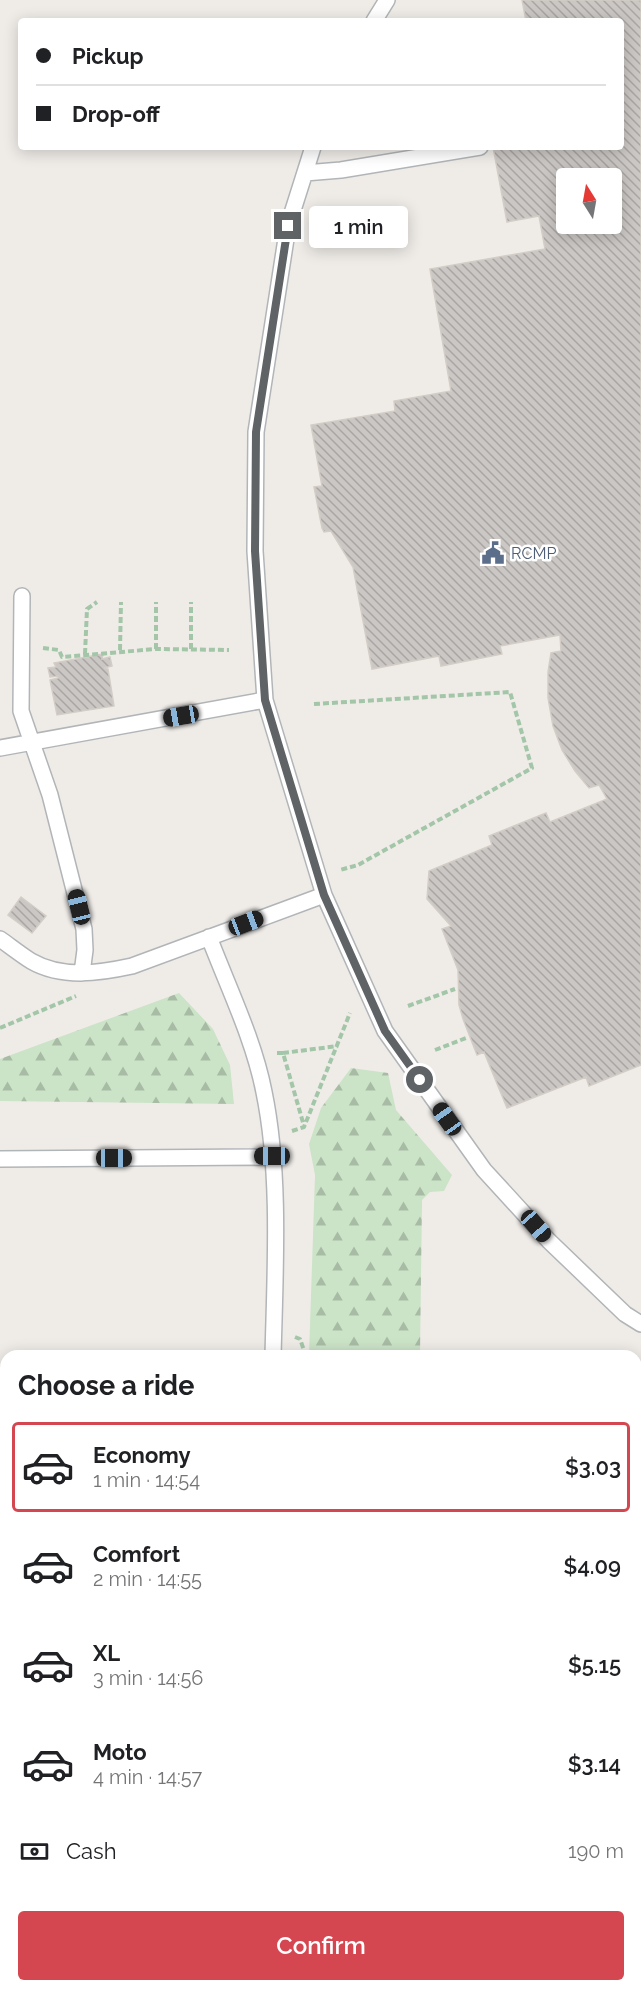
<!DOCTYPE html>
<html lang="en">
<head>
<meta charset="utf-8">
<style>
	:root { --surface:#fff; --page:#f2f2f2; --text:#202124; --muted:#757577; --line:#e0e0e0; --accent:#d54750 }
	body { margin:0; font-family:Raleway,sans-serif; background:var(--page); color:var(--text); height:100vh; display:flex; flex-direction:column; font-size:22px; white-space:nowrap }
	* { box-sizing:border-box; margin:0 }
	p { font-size:20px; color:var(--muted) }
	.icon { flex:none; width:33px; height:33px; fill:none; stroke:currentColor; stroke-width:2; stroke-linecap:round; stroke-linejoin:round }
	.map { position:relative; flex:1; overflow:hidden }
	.side { position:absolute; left:0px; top:1350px; width:642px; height:642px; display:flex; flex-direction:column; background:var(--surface); border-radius:18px 18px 0 0; box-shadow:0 3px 15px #0003 }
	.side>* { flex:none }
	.hud { position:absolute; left:18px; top:18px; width:606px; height:132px; border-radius:6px; box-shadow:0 3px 15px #0003; display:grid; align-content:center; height:132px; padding:0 18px; background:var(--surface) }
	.needle { width:39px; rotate:349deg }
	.tools { position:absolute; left:556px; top:168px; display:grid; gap:12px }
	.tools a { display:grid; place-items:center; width:66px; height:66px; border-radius:6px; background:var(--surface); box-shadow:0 3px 15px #0003; font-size:30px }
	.end { position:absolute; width:27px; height:27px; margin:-14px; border:8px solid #5f6366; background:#fff; box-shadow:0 0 0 3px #fff }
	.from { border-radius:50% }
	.bubble { position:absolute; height:42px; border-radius:6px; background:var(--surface); box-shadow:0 3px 15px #0003; font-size:20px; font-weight:600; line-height:42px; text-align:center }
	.car { position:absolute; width:18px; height:36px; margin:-18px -9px; border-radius:8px; box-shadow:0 0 4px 2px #0007; background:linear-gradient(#222 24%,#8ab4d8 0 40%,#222 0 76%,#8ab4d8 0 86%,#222 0) }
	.hud b { display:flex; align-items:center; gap:21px; height:57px; font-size:22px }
	.hud b+b { border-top:2px solid var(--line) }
	.hud i { width:15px; height:15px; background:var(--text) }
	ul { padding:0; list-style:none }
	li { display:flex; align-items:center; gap:18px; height:90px; margin:0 12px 9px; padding:0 6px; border:3px solid transparent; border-radius:6px }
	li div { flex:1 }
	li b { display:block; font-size:22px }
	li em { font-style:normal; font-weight:600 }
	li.on { border-color:var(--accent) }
	li>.icon { width:54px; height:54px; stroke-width:1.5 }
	h2 { padding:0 18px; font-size:27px; line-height:72px }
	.pay { display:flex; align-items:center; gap:15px; height:66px; padding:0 18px; font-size:22px }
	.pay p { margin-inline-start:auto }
	.cta { display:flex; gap:12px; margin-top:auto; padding:12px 18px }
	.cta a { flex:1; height:69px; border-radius:6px; background:var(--accent); color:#fff; font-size:24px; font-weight:600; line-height:69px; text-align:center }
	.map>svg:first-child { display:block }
</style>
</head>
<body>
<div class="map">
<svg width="641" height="1992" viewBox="0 0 641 1992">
	<defs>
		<pattern id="forest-firs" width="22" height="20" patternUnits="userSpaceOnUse" patternTransform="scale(1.5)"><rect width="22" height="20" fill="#cbe3c7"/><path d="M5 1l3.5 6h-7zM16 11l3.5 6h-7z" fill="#a8bca5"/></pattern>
		<pattern id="building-back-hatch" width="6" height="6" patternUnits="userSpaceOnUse" patternTransform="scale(1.5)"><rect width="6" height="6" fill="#cbc7c4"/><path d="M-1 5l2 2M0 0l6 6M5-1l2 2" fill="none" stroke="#a8a5a3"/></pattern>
	</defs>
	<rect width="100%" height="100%" fill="#efece8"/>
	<path fill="url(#forest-firs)" d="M179 993 213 1029 230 1065 234 1104 0 1101V1059Z
		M351 1068 388 1073 396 1110 452 1175 444 1191 430 1192 422 1200 420 1356H309L315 1175 309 1144 321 1108Z
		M306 1986H413V1992H305Z"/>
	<path fill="url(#building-back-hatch)" stroke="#d3cdc6" stroke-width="1.5" fill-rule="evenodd" d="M522 0H641V1065L589 1086 586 1077 507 1108 484 1052 477 1055 463 1019 459 1005 458 970 442 929 451 926 427 899 429 871 492 845 489 836 546 813 550 822 607 799 599 785 589 788 575 771 562 750 553 726 548 698V672L551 653 561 651 560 635 500 646 502 654 441 666 439 656 372 669 353 567 331 531 324 532 322 528 314 487 322 486 311 425 395 411 394 401 451 391 430 269 545 249 539 216 507 222 493 147H621V21H526ZM567 178H612V224H567Z
		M103 654 102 659 110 657 112 666 104 668 108 669 114 706 57 715 50 680 58 678V676L50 677 48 668 56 667 54 663Z
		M21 897 46 916 32 933 8 915Z"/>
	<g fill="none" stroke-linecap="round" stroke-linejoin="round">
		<g stroke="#b2b5b8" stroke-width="18">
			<path id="service" d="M374 21 387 0
				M313 147 288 226 256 432 255 551 265 700 324 895 385 1031 484 1170 549 1241 625 1314 641 1324
				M305 173 341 170 480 147
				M22 596 21 711 50 795 84 929 85 950 82 973
				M0 748 265 700
				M209 937C228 987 254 1040 264 1092 281 1174 275 1272 273 1356
				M0 939C10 946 20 954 31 961 62 979 100 973 132 966L324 895
				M0 1159 272 1157
				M265 1992V1986"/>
		</g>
		<path stroke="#a3c6a8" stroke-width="4" stroke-dasharray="6 3" stroke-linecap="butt" d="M43 648 59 650 62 657 156 649 229 650
			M156 649V602
			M191 649V602
			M120 650 121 602
			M85 654 87 609 97 602
			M314 704 510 692 532 768 358 865 340 870
			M408 1006 455 989
			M0 1028 76 996
			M435 1050 466 1038
			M277 1053H283L304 1126
			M283 1053 338 1046
			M292 1131 304 1127 350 1013
			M295 1337 300 1339 306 1356
			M346 1992 347 1986"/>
		<use href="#service" stroke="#fff" stroke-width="15"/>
	</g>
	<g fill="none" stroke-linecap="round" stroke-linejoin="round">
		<path stroke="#5f6366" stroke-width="8" d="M288 226 256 432 255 551 265 700 324 895 385 1031 420 1080"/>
	</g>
	<defs>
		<g id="civic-bare" transform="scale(1.8)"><path d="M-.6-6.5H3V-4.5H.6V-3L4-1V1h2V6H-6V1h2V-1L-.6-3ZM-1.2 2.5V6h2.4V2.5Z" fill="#5c6f8a" stroke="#fff" stroke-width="2.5" paint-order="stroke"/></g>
	</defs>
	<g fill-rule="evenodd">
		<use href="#civic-bare" x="493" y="553"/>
	</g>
	<g text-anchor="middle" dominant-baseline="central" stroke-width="5" stroke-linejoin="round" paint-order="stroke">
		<g font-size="16" fill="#4e5e75" stroke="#fff" text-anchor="start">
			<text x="511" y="553">RCMP</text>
		</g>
	</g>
</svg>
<div class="tools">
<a><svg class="needle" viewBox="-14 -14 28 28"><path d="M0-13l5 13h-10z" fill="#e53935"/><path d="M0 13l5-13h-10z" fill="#757577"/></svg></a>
</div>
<i class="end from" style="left:420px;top:1080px"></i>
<i class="end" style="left:288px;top:226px"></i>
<div class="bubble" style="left:309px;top:206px;width:99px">1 min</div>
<i class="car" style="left:181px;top:716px;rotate:260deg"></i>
<i class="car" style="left:79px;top:907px;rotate:346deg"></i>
<i class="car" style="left:246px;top:923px;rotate:69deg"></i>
<i class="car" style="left:447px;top:1119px;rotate:325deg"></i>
<i class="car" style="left:272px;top:1156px;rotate:270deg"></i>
<i class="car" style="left:114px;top:1158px;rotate:90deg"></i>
<i class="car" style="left:536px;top:1226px;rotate:139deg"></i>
<div class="hud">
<b><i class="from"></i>Pickup</b>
<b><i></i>Drop-off</b>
</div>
<section class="side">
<h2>Choose a ride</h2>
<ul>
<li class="on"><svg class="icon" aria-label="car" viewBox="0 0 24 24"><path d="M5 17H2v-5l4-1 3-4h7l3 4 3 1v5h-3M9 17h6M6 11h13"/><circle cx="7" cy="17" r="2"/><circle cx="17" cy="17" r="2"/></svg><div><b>Economy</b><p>1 min · 14:54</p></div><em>$3.03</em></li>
<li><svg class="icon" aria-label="car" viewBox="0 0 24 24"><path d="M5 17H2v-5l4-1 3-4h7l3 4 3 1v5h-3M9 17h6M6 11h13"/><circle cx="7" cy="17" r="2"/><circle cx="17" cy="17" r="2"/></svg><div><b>Comfort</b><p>2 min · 14:55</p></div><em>$4.09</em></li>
<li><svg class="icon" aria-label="car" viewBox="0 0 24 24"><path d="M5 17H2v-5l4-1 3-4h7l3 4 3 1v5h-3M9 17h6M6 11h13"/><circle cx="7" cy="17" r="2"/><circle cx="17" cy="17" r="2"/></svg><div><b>XL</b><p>3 min · 14:56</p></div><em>$5.15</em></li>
<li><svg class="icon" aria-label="car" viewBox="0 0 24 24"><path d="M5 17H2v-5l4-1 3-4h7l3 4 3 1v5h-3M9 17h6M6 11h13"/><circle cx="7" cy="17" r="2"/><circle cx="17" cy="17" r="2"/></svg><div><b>Moto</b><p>4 min · 14:57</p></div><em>$3.14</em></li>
</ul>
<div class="pay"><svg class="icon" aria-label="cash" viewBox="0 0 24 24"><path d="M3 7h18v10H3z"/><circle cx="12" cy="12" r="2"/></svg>Cash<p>190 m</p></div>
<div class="cta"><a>Confirm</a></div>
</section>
</div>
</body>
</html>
